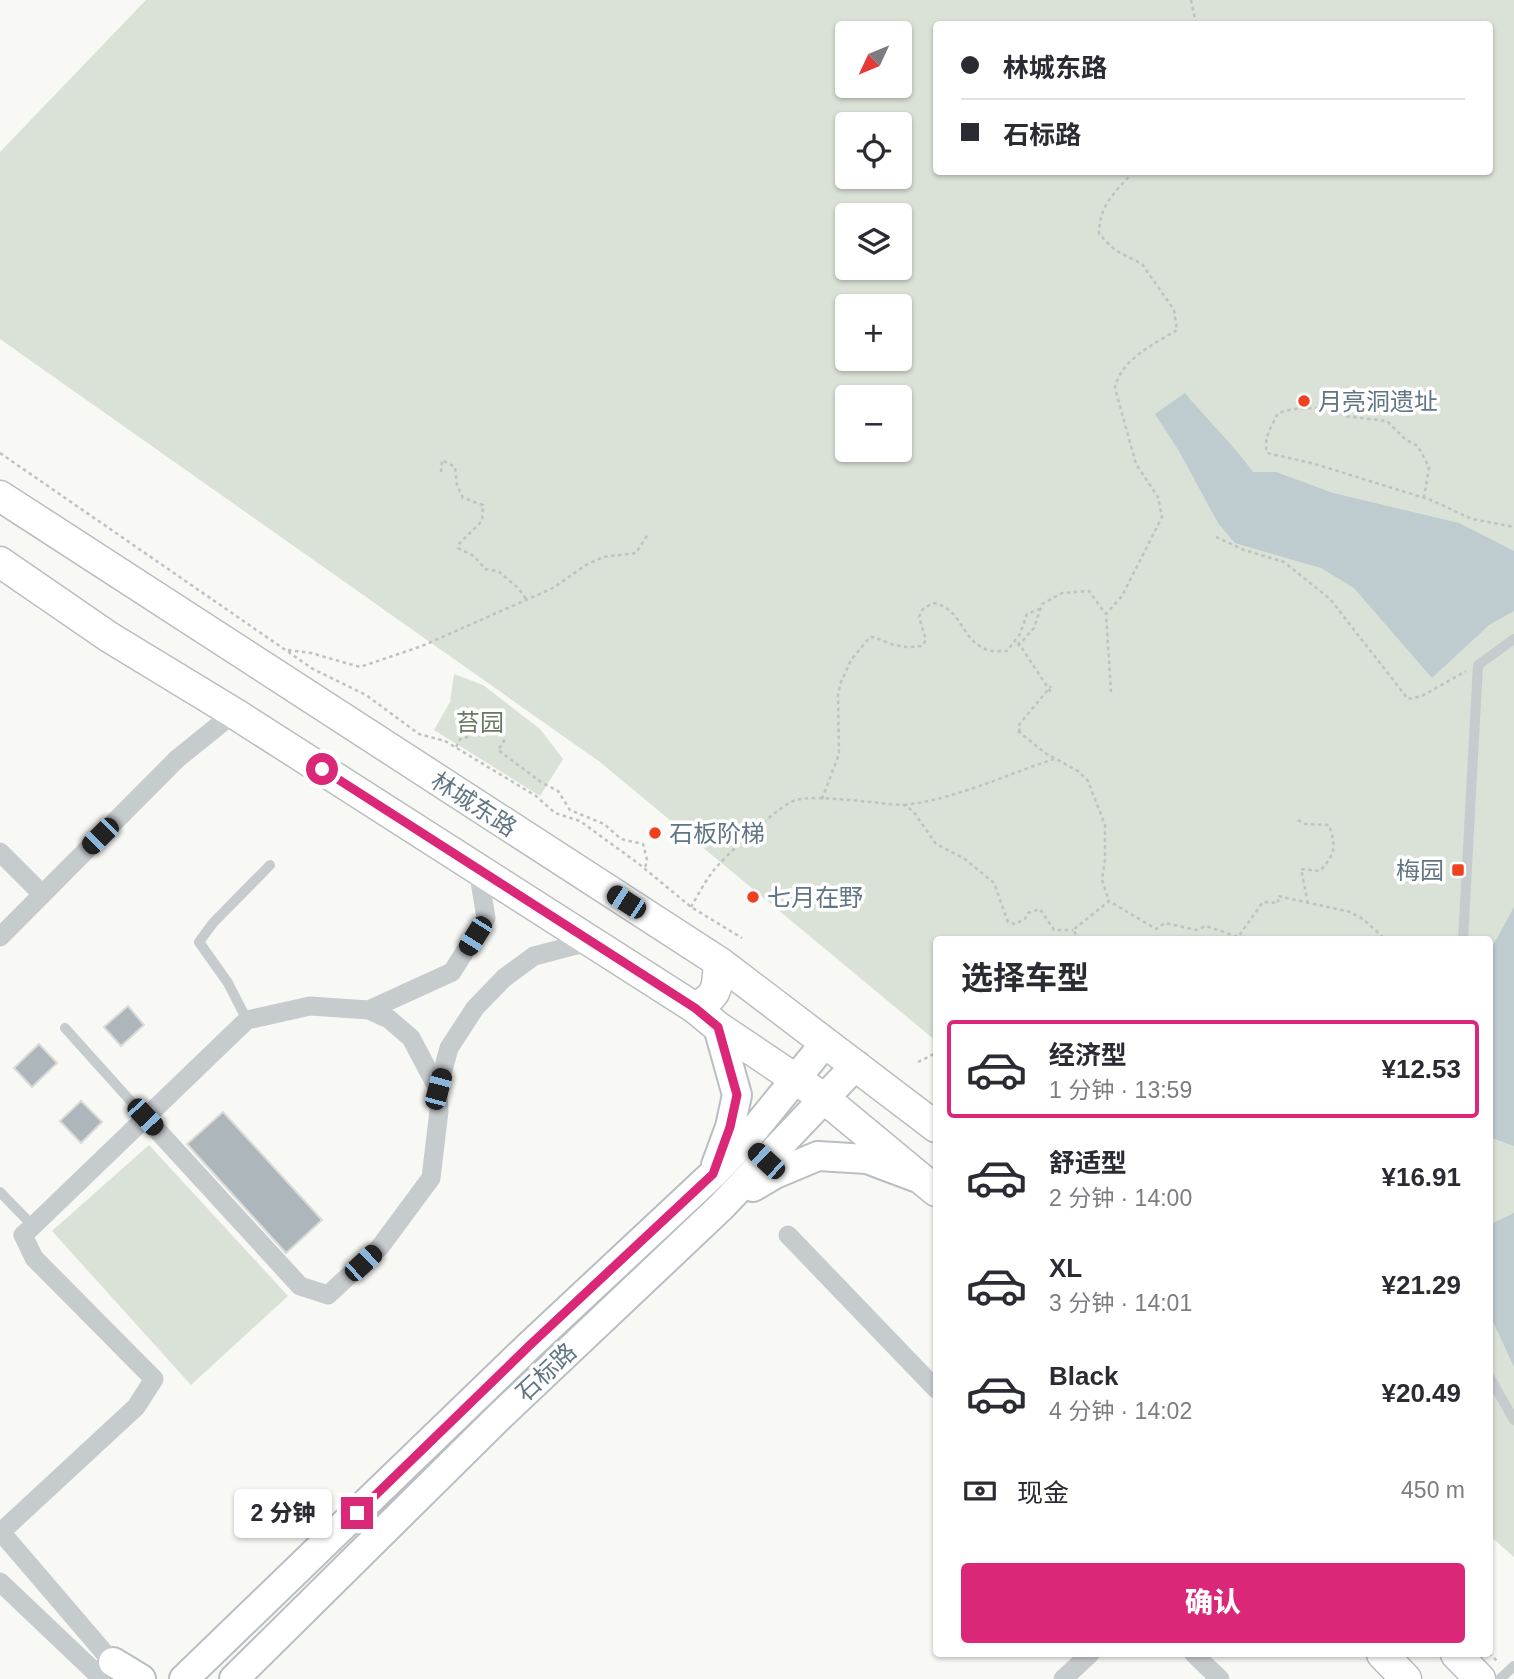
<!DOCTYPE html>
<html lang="zh">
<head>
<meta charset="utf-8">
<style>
	:root { --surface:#fff; --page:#f2f2f3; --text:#2b2b33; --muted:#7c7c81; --line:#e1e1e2; --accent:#db2777 }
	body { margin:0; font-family:Arial,"Noto Sans SC",sans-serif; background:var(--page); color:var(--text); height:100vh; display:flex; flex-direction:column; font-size:26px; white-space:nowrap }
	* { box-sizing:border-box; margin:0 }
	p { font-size:23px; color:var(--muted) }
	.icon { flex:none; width:38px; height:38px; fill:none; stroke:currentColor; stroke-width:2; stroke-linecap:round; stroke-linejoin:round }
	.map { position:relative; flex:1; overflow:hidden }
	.sheet { position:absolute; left:933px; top:936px; width:560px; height:721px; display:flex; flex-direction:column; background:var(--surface); border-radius:7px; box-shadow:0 2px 5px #0004 }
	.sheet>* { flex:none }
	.hud { position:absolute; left:933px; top:21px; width:560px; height:154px; border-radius:7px; box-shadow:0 2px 5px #0004; display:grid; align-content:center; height:154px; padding:0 28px; background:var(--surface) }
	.needle { width:46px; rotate:226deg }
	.fabs { position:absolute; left:835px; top:21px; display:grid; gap:14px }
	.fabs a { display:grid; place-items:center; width:77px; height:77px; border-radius:7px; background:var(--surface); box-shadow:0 2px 5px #0004; font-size:35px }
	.end { position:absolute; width:32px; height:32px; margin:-16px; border:9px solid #db2777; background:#fff; box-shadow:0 0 0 4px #fff }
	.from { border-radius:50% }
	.bubble { position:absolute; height:49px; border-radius:7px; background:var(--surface); box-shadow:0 2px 5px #0004; font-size:23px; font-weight:800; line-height:49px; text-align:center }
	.car { position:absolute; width:21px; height:42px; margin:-21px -10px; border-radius:9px; box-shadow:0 0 5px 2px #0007; background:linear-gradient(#222 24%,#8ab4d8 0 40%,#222 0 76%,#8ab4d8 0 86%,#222 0) }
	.hud b { display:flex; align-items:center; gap:24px; height:66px; font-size:26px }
	.hud b+b { border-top:2px solid var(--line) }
	.hud i { width:18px; height:18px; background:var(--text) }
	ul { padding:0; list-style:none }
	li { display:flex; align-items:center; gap:21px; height:98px; margin:0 14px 10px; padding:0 14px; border:4px solid transparent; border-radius:7px }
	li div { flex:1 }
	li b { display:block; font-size:26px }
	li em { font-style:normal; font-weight:800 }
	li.on { border-color:var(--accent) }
	li>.icon { width:63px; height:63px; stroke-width:1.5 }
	h2 { padding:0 28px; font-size:32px; line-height:84px }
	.pay { display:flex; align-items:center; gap:18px; height:77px; padding:0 28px; font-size:26px }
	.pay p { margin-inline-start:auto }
	.action { display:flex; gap:14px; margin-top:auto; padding:14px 28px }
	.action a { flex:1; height:80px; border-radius:7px; background:var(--accent); color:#fff; font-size:28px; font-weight:800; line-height:80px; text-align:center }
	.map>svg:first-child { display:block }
</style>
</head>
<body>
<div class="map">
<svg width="1514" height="1679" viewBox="0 0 1514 1679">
	<rect width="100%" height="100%" fill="#f8f8f5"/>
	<path fill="#dae1d6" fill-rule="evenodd" d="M146 0H1514V1557L1489 1535V940H936V1041L600 762 0 339V152ZM936 24H1489V172H936ZM847 33H900V86H847ZM847 124H900V177H847ZM847 215H900V268H847ZM847 306H900V359H847ZM847 397H900V450H847Z
		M454 674 483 685 540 729 563 759 540 796 434 730 450 702Z
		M149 1145 288 1296 191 1385 52 1231Z"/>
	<path fill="#becbcf" d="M1185 393C1207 420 1233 444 1253 472H1276L1333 493 1459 523 1514 551V611L1489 625 1432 678 1354 588 1321 568 1235 543 1218 523 1179 451 1155 414Z
		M1514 907V1146L1492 1138 1489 953Z
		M1514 1213V1367L1489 1313V1225Z"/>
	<path fill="#acb6bb" stroke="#dadad8" stroke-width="2" d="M128 1006 144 1025 121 1046 104 1027Z
		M39 1044 57 1063 32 1087 14 1068Z
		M81 1101 102 1122 81 1143 60 1121Z
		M223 1112 322 1220 286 1253 187 1144Z"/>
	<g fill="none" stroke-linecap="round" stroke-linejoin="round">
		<g stroke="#b8bec2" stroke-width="32">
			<path id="secondary" d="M716 1165 730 1127 737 1095 718 1027
				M753 1187 775 1174 818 1156 867 1159 915 1177
				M113 1662 141 1679
				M184 1679 530 1345 713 1174 745 1141 825 1043
				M234 1679 500 1416 721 1207 856 1065"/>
		</g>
		<g stroke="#b9bec1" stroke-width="33">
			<path id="primary" d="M0 496 719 962 936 1127
				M0 562 109 637 234 713 695 1008 718 1027 825 1099 936 1191
				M695 1008C719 995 717 988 719 962
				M1382 1654 1406 1679
				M1456 1654 1480 1679"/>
		</g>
		<path stroke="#bfc2c4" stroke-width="2.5" stroke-dasharray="3.5 3.5" stroke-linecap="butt" d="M1191 0 1196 24
			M0 453 313 669 366 695 419 734 445 741 536 796 555 813 580 821 639 864 691 907 742 938
			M441 472 442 460 455 467 457 485 463 498 483 505 482 521 459 544 458 548 474 556 485 569 498 571 518 588 527 600
			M1424 498 1429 467 1418 446 1406 440 1387 421 1344 416 1335 407 1293 409 1278 413C1272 426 1263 438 1267 453L1315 464 1431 500 1472 519 1514 527
			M1216 537 1244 550 1284 562 1330 599 1408 699 1422 696 1466 671
			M1018 642 1052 694
			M1018 646 1034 628 1042 604 1062 593 1089 591 1105 613
			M288 650 311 653 360 667 422 646 553 588 586 565 603 557 636 553 648 534
			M1111 692 1106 614 1122 596 1162 517 1158 497 1136 464 1115 388C1120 360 1154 344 1177 330L1174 310 1142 264 1115 250 1099 234C1099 204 1116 192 1133 172
			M1018 731 1045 753 1078 771 1088 781 1105 825V860L1102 880 1109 901
			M1020 732 1018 726 1051 686
			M456 747 460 739 471 736 476 719 488 715 505 716 504 741 498 750 541 782 558 791 570 810 604 824 621 839 643 844 647 860 645 868
			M822 799 839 754 838 694 841 682 851 660 870 637C878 637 879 640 886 642 898 647 909 648 922 646L926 640 919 617 923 609 933 603C962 608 960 638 985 649 990 652 1000 651 1007 651L1020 634 1027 614 1040 609
			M904 805C956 799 1005 775 1054 759
			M1298 820 1305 824 1329 825C1336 847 1336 853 1320 871L1301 869 1308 904
			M691 907C698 895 705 881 714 870 725 856 780 804 796 800 818 794 878 804 904 805L913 811 936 844 965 859 994 883 1008 922 1015 924 1025 919 1028 913 1040 909 1054 930H1073
			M1080 940 1073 930 1109 901 1156 929 1165 923 1196 930 1206 926 1238 937 1263 902 1278 903V896L1350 912 1363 919 1386 940
			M918 1062 936 1053
			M1489 1653 1499 1663"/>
		<path stroke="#c6cbce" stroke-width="10" d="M1463 940 1478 665 1514 639
			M247 1020 228 983 199 942 213 923 270 865
			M65 1028 145 1117
			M0 1192 33 1226
			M1489 1376 1514 1420
			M1500 1679 1514 1666"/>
		<path stroke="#c6cbce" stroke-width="19" d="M0 852 42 894
			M0 937 177 759 234 713
			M369 1010 452 972 486 918 478 869
			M438 1089 449 1048 475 1008 504 978 534 956 592 941
			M788 1235 936 1389
			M0 1582 99 1676
			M1194 1654 1220 1679
			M120 1671 1 1532 136 1407 154 1379 34 1258 23 1235 33 1226 247 1020 310 1006 369 1010 389 1019 411 1038 438 1089 439 1111 431 1178 380 1247 328 1295 300 1286 145 1117
			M1063 1679 1090 1654"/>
		<use href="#secondary" stroke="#fff" stroke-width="28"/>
		<use href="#primary" stroke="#fff" stroke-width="30"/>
	</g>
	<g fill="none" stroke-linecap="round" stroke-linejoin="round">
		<path stroke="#db2777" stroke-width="9" d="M322 769 695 1008 718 1027 737 1095 730 1127 713 1174 530 1345 357 1513"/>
	</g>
	<g fill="#ef411f" stroke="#fff" stroke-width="2.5">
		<circle cx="1304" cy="401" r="7"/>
		<circle cx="655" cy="833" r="7"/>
		<rect x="1451" y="863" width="14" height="14" rx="3.5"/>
		<circle cx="753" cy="897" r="7"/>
	</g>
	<g text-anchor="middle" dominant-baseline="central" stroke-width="7" stroke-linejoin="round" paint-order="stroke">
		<g font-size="24" fill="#617683" stroke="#fff" text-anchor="start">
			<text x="1318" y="401">月亮洞遗址</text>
			<text x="669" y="833">石板阶梯</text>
			<text x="1444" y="870" text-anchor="end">梅园</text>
			<text x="767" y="897">七月在野</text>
		</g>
		<g font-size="24" fill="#677a61" stroke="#fff">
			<text x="480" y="722">苔园</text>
		</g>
		<g font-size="24" fill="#617683" stroke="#fff">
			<text transform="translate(474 804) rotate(33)">林城东路</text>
			<text transform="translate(546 1372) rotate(-43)">石标路</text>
		</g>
	</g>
</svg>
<div class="fabs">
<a><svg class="needle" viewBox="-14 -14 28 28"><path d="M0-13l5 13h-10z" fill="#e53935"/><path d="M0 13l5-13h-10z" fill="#7c7c81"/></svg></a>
<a><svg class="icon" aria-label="locate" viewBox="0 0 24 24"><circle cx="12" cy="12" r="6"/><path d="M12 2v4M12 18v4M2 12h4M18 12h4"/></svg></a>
<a><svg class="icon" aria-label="layers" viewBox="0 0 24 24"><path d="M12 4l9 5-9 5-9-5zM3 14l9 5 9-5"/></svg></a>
<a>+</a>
<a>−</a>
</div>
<i class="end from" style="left:322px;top:769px"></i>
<i class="end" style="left:357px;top:1513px"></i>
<div class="bubble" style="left:234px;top:1489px;width:98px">2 分钟</div>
<i class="car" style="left:100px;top:836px;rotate:225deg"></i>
<i class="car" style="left:626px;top:902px;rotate:303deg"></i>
<i class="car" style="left:475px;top:936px;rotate:212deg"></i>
<i class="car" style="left:438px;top:1089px;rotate:15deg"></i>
<i class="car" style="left:145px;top:1117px;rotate:137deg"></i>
<i class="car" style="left:766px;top:1161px;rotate:313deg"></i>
<i class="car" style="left:363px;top:1263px;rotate:47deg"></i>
<div class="hud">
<b><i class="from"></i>林城东路</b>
<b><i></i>石标路</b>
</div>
<section class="sheet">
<h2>选择车型</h2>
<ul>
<li class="on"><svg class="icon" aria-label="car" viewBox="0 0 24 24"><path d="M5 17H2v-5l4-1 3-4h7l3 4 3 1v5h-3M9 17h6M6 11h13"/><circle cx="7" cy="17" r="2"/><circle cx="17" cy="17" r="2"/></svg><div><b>经济型</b><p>1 分钟 · 13:59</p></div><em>¥12.53</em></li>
<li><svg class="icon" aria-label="car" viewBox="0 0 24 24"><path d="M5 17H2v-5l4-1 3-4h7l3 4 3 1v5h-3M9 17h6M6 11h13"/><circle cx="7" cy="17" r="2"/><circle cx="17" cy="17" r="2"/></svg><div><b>舒适型</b><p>2 分钟 · 14:00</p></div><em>¥16.91</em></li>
<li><svg class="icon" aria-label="car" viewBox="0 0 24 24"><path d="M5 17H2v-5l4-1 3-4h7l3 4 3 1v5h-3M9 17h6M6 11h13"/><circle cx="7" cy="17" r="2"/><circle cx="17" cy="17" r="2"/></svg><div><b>XL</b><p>3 分钟 · 14:01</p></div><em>¥21.29</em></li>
<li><svg class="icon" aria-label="car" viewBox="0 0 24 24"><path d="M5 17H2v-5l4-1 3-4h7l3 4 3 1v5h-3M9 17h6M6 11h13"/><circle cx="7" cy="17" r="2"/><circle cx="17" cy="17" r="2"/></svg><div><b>Black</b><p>4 分钟 · 14:02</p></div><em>¥20.49</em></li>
</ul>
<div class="pay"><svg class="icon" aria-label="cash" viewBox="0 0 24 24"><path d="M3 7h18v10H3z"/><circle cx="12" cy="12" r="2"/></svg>现金<p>450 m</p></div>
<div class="action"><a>确认</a></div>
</section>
</div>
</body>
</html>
